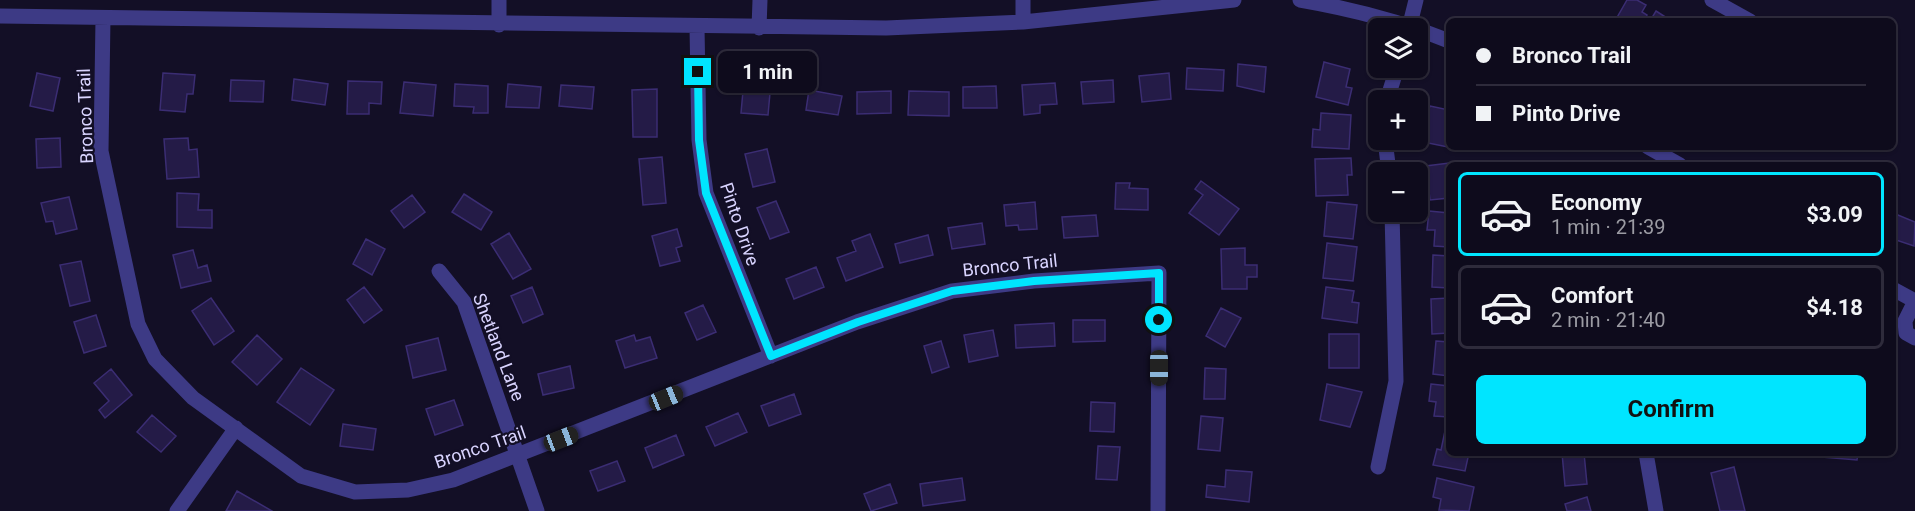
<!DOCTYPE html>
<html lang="en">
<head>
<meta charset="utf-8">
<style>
	:root { --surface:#0e0b1c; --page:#1c1929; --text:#f1f3f6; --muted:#9b9ba3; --line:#2e2b3b; --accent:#00e5ff }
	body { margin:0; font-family:Roboto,sans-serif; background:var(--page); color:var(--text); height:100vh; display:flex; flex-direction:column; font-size:22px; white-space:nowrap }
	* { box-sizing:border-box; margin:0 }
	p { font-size:20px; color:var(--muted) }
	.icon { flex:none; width:33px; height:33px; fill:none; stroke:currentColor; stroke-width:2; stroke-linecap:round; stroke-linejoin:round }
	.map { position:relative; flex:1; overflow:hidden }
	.details { position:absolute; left:1446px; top:162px; width:450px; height:294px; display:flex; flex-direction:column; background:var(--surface); border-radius:9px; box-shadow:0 2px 4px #0004,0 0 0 2px var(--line) }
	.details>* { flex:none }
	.hud { position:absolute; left:1446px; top:18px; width:450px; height:132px; border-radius:9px; box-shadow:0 2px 4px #0004,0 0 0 2px var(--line); display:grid; align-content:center; height:132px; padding:0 30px; background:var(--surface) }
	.controls { position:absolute; left:1368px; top:18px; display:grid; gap:12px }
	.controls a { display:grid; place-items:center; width:60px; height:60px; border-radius:9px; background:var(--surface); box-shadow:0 2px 4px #0004,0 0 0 2px var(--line); font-size:30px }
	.end { position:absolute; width:27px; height:27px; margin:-14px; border:8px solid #00e5ff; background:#111; box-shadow:0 0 0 3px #111 }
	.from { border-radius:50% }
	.bubble { position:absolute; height:42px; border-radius:9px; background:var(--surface); box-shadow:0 2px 4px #0004,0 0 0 2px var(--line); font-size:20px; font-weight:700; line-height:42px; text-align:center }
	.car { position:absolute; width:18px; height:36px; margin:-18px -9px; border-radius:8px; box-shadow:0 0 4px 2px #0007; background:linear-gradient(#222 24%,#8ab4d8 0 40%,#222 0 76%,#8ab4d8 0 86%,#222 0) }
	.hud b { display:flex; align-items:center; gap:21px; height:57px; font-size:22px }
	.hud b+b { border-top:2px solid var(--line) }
	.hud i { width:15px; height:15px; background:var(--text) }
	ul { padding:10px 0 0; list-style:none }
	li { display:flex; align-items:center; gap:18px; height:84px; margin:0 12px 9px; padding:0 18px; border:3px solid var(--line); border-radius:9px }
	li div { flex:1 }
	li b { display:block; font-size:22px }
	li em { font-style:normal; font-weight:700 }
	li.selected { border-color:var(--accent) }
	li>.icon { width:54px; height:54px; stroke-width:1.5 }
	.primary-button { display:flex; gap:12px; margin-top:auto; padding:12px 30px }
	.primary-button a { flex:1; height:69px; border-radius:9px; background:var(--accent); color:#111; font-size:24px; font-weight:700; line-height:69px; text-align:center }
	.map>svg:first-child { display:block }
</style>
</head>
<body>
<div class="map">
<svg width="1915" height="511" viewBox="0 0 1915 511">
	<rect width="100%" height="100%" fill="#130f26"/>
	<path fill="#241b47" stroke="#3b2d73" stroke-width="1.5" d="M1627 0H1637L1646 5 1642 12 1647 15 1644 21H1615Z
		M1656 11 1670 20 1669 21H1650Z
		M1324 62 1350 69 1346 87 1352 88 1348 105 1316 97Z
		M1238 64 1266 67 1264 92 1237 86Z
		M1187 68 1224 70 1223 91 1186 89Z
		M37 73 60 78 53 111 30 106Z
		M163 73 195 75 193 94H187L185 112 160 110Z
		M1169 73 1171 99 1142 102 1139 76Z
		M294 79 328 84 325 105 292 100Z
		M231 80 264 81 263 102 230 101Z
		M1113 80 1114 102 1083 104 1081 82Z
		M348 81 382 82 381 104 369 103V114H347Z
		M404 82 436 85 433 116 400 113Z
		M1055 83 1057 104 1040 105V113L1024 115 1022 85Z
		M455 84 488 86V113H473L474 107 454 106Z
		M508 84 541 87 539 108 506 107Z
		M561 85 594 87 592 109 559 106Z
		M996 86 997 108H963V87Z
		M657 89V137H633L632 90Z
		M809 90 842 96 838 115 806 110Z
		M743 91 770 93 768 115 741 113Z
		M891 91V113L857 114V92Z
		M909 91 949 92V116L908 115Z
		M1430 106 1449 110V147L1453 148 1418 141Z
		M1321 113 1351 115 1349 149 1312 147 1313 129 1320 130Z
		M60 138 61 167 37 168 36 139Z
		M188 138 189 150 197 149 199 177 167 179 164 139Z
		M767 149 775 182 753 187 745 154Z
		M662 157 666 203 643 205 639 159Z
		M1351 158 1352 175H1347L1348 195 1316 196 1315 159Z
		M1457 162V165H1449V198L1430 200 1426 166Z
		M1201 181 1239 209 1219 235 1189 213 1203 195 1195 189Z
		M1116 183H1130L1129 188 1148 189V210L1115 209Z
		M177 193 199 194 198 210H212V228L177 227Z
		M464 194 492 212 481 230 452 212Z
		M412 195 425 212 404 228 391 211Z
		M69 197 77 229 56 234 53 221 46 222 41 203Z
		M776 201 789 232 770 239 757 208Z
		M1035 202 1037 229 1019 230 1018 225 1006 226 1004 205Z
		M1327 202 1357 205 1353 239 1324 236Z
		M1429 211 1449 213V247L1434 246 1435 230H1427Z
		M1893 213 1915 222 1914 246 1893 239Z
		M1096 215 1098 236 1064 238 1062 217Z
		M982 223 985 244 952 249 948 228Z
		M677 229 682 246 676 248 680 261 660 266 652 236Z
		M509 233 531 269 513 279 491 244Z
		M870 234 883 267 846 281 837 258 856 251 852 241Z
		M928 235 933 255 900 263 895 244Z
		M366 239 385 249 372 275 353 264Z
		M1327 243 1357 247 1353 281 1323 278Z
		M1245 248V265H1257V277H1247V289H1222L1221 249Z
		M193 250 198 268 207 265 211 281 181 288 173 255Z
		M1433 255 1449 256V288L1432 287Z
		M81 261 90 301 70 306 60 265Z
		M816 267 824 287 794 299 786 279Z
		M364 287 382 310 364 323 347 300Z
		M532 287 543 314 523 323 511 296Z
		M1326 287 1354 291 1352 302 1359 303 1357 323 1322 318Z
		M211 298 234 331 214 345 192 311Z
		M1449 298V333L1432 334 1431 299Z
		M703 305 716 332 697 340 685 313Z
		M1221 308 1241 318 1225 347 1206 336Z
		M96 315 106 346 84 353 74 322Z
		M1073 320H1105V341L1073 342Z
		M1054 323 1055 346 1016 348 1015 325Z
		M993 330 998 356 969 362 964 335Z
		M1329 334H1359V368H1329Z
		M257 335 282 359 257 385 232 362Z
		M634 335 636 341 650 337 657 358 625 368 616 341Z
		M438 338 446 370 413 378 406 346Z
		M941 341 949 367 932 373 924 346Z
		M1436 341 1449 342V376L1433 374Z
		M570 366 574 388 543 395 538 374Z
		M301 368 334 390 310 425 277 402Z
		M1205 368 1226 369 1225 399H1204Z
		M111 369 132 395 105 418 99 410 109 401 94 383Z
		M1327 384 1362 392 1350 427 1320 420Z
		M1431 384 1449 386V417L1434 416 1436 402 1429 401Z
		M794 394 801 414 769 426 761 406Z
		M454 400 463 425 435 435 426 409Z
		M1091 402 1115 403 1114 432 1090 431Z
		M738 413 747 432 715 446 706 427Z
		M152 415 176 436 161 452 137 432Z
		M1201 416 1223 418 1220 451 1198 449Z
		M343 424 376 429 373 450 340 446Z
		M1445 431 1449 432V453H1469L1465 471 1433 465 1437 449 1441 450Z
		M676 435 684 455 653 468 645 448Z
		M1098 446 1120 447 1117 480 1096 479Z
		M1562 453H1584L1587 484 1565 486Z
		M1810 453H1858L1857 460 1810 456Z
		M617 461 625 481 598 491 590 471Z
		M1734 467 1745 511H1720L1711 473Z
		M1226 470 1252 472 1249 502 1206 497 1207 485 1225 487Z
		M962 478 965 500 923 506 920 484Z
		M1437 478 1474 487 1469 511 1439 510 1441 499 1433 497Z
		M890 484 897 503 871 511 864 494Z
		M237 491 272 511H226Z
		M1587 497 1591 511H1567L1565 504Z"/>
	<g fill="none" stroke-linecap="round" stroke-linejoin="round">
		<path stroke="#3d3a85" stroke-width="15" d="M1023 0V22
			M1300 0C1352 9 1400 21 1449 41
			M1712 0 1750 21
			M0 16 886 28 1023 22 1234 0
			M103 18 101 151 138 324 155 359 193 398 301 476 355 492 408 490 453 480 857 322 952 291 1034 281 1159 273 1158 511
			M499 25V0
			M697 27 699 140 706 193 771 356
			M759 28 760 0
			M1409 28 1416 0
			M1387 100 1397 68
			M1385 140 1389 172
			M1648 147 1680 165
			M439 271 464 302 537 511
			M1893 289 1915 301 1905 321 1906 333 1915 338
			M1646 453 1656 511
			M1378 467 1396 381 1392 212
			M177 511 236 428"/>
	</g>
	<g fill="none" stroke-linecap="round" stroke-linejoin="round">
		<path stroke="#00e5ff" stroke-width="8" d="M698 72 699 140 706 193 771 356 858 322 952 291 1034 281 1159 273V320"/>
	</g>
	<g text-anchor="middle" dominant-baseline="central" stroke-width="4.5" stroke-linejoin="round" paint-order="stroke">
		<g font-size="18" fill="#d9d4ff" stroke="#130f26">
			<text transform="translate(85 116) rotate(-92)">Bronco Trail</text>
			<text transform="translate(740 224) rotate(71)">Pinto Drive</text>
			<text transform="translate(1010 265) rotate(-6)">Bronco Trail</text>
			<text transform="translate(499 347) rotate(69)">Shetland Lane</text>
			<text transform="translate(480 447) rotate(-19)">Bronco Trail</text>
		</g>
	</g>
</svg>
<div class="controls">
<a><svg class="icon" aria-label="layers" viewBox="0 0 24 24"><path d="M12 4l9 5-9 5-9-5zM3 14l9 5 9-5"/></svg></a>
<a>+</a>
<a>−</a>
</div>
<i class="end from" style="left:1159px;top:320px"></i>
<i class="end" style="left:698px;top:72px"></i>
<div class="bubble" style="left:718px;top:51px;width:99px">1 min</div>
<i class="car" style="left:1159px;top:368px;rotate:180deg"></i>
<i class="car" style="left:666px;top:398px;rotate:68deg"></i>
<i class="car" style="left:561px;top:439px;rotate:69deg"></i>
<div class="hud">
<b><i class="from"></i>Bronco Trail</b>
<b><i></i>Pinto Drive</b>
</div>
<section class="details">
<ul>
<li class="selected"><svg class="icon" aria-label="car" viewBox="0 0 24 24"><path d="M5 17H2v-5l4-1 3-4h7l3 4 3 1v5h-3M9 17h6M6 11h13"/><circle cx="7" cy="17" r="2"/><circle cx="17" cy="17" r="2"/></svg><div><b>Economy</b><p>1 min · 21:39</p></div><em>$3.09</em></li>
<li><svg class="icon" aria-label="car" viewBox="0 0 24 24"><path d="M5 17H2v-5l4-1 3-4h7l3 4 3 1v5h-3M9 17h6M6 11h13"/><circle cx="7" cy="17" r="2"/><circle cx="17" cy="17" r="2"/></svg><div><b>Comfort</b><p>2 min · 21:40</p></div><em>$4.18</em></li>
</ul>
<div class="primary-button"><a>Confirm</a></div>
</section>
</div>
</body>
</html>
